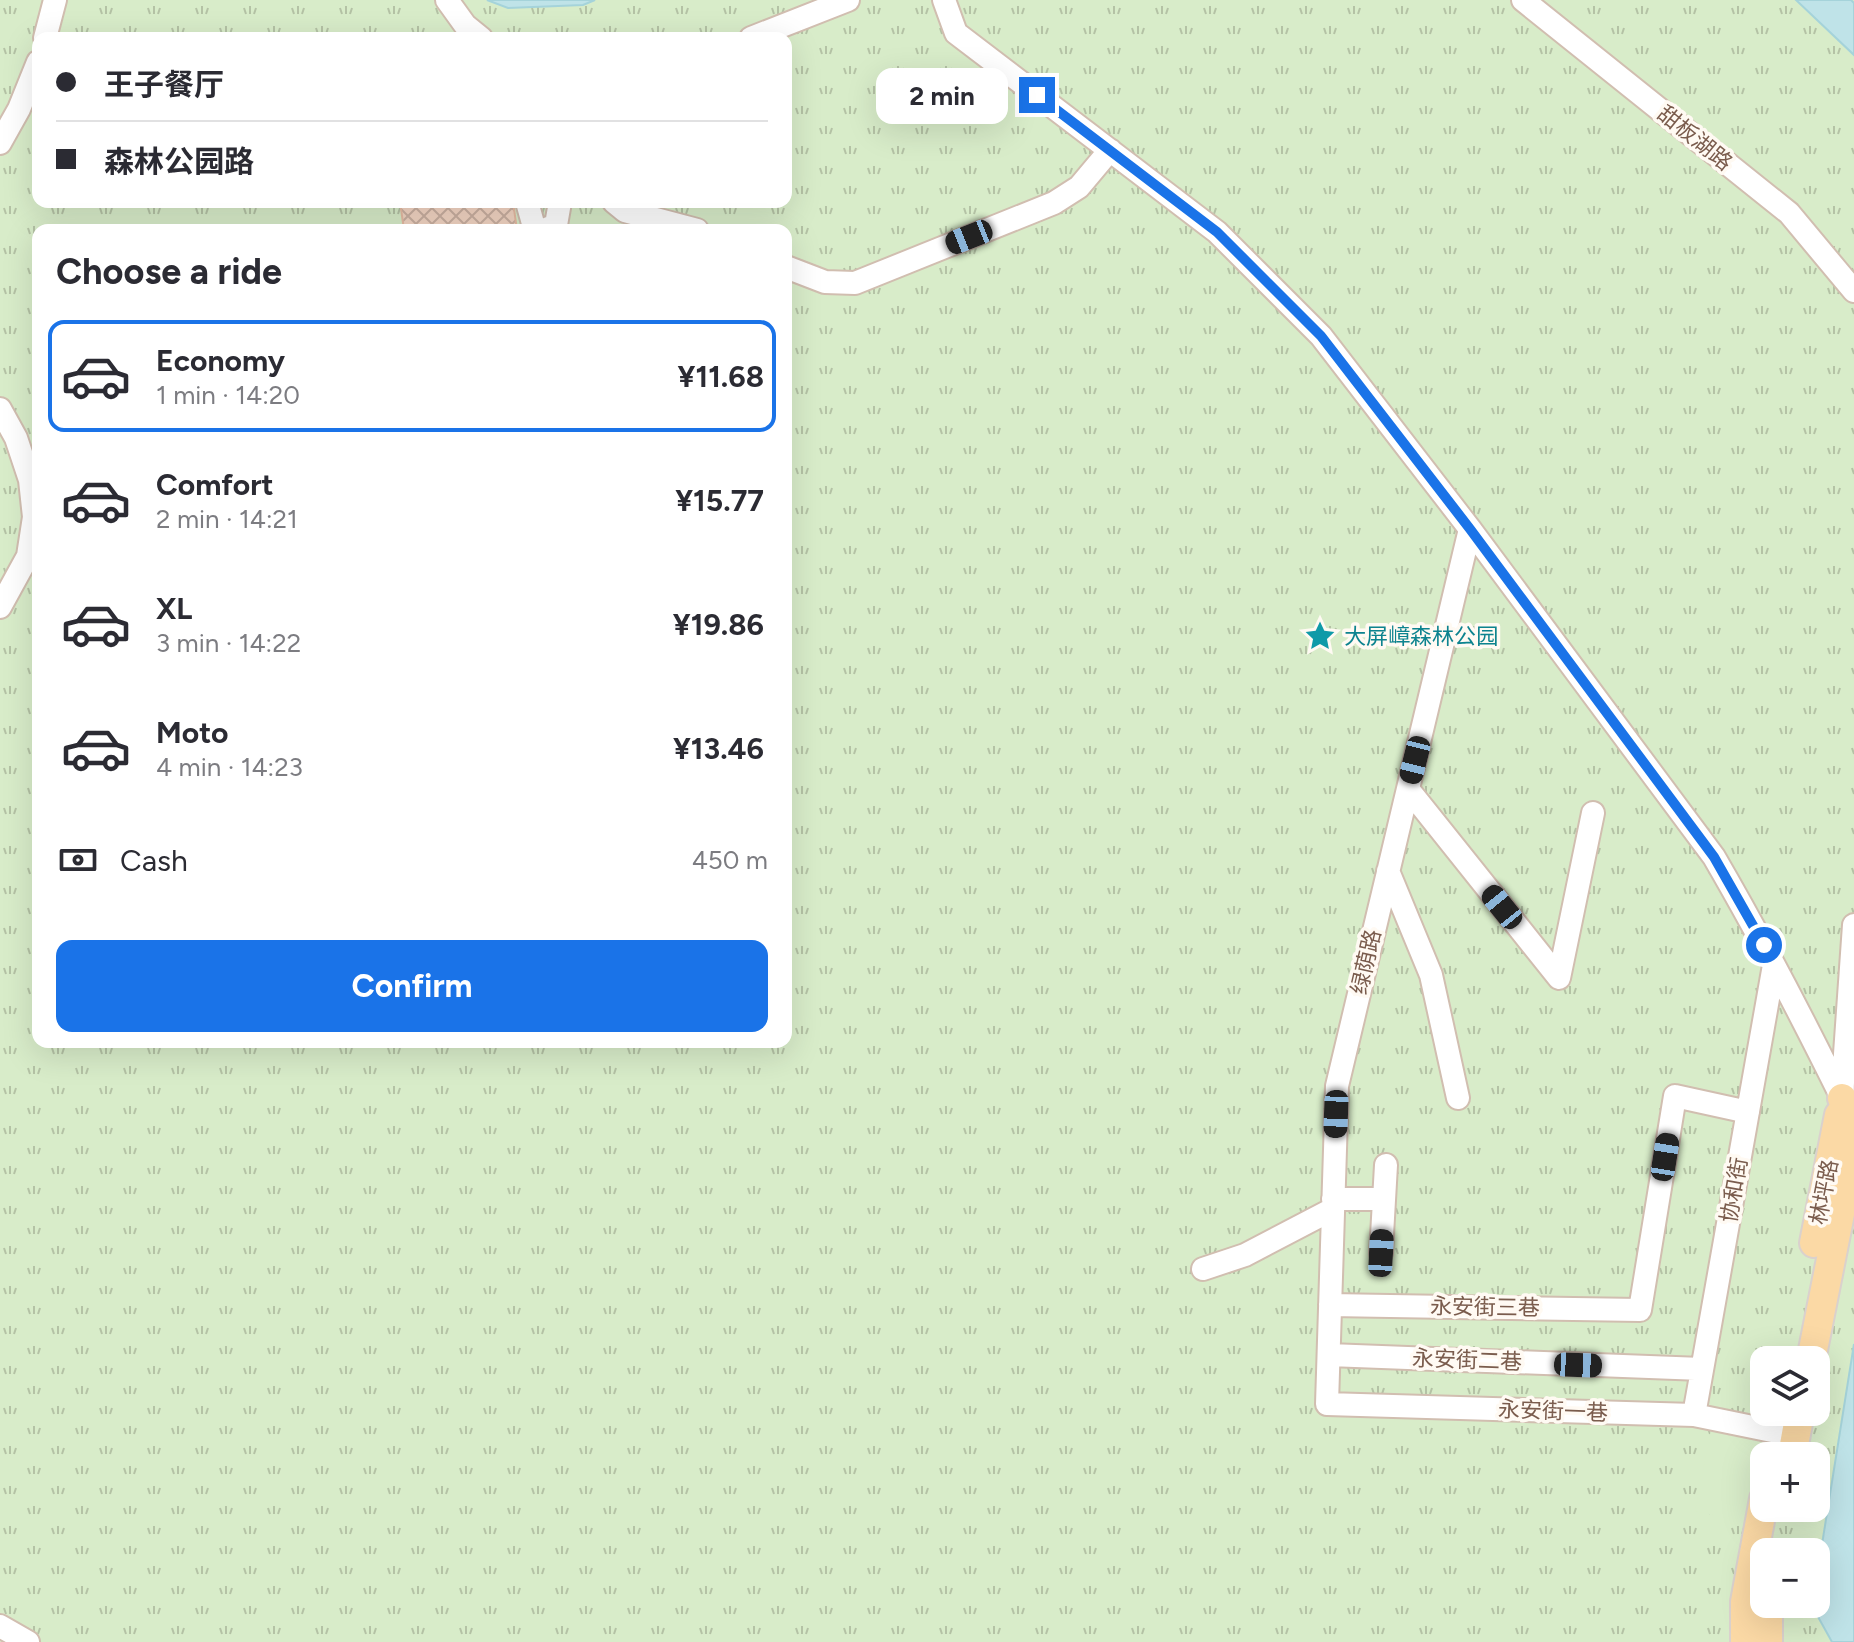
<!DOCTYPE html>
<html lang="en">
<head>
<meta charset="utf-8">
<style>
	:root { --surface:#fff; --page:#f2f2f3; --text:#2b2b33; --muted:#7c7c81; --line:#e1e1e2; --accent:#1a73e8 }
	body { margin:0; font-family:Figtree,"Noto Sans SC",sans-serif; background:var(--page); color:var(--text); height:100vh; display:flex; flex-direction:column; font-size:30px; white-space:nowrap }
	* { box-sizing:border-box; margin:0 }
	p { font-size:26px; color:var(--muted) }
	.icon { flex:none; width:44px; height:44px; fill:none; stroke:currentColor; stroke-width:2; stroke-linecap:round; stroke-linejoin:round }
	.map { position:relative; flex:1; overflow:hidden }
	.details { position:absolute; left:32px; top:224px; width:760px; height:824px; display:flex; flex-direction:column; background:var(--surface); border-radius:16px; box-shadow:0 8px 32px #0002 }
	.details>* { flex:none }
	.hud { position:absolute; left:32px; top:32px; width:760px; height:176px; border-radius:16px; box-shadow:0 8px 32px #0002; display:grid; align-content:center; height:176px; padding:0 24px; background:var(--surface) }
	.fabs { position:absolute; left:1750px; top:1346px; display:grid; gap:16px }
	.fabs a { display:grid; place-items:center; width:80px; height:80px; border-radius:16px; background:var(--surface); box-shadow:0 8px 32px #0002; font-size:40px }
	.end { position:absolute; width:36px; height:36px; margin:-18px; border:10px solid #1a73e8; background:#fff; box-shadow:0 0 0 4px #fff }
	.from { border-radius:50% }
	.bubble { position:absolute; height:56px; border-radius:16px; background:var(--surface); box-shadow:0 8px 32px #0002; font-size:26px; font-weight:700; line-height:56px; text-align:center }
	.car { position:absolute; width:24px; height:48px; margin:-24px -12px; border-radius:10px; box-shadow:0 0 6px 2px #0007; background:linear-gradient(#222 24%,#8ab4d8 0 40%,#222 0 76%,#8ab4d8 0 86%,#222 0) }
	.hud b { display:flex; align-items:center; gap:28px; height:76px; font-size:30px }
	.hud b+b { border-top:2px solid var(--line) }
	.hud i { width:20px; height:20px; background:var(--text) }
	ul { padding:0; list-style:none }
	li { display:flex; align-items:center; gap:24px; height:112px; margin:0 16px 12px; padding:0 8px; border:4px solid transparent; border-radius:16px }
	li div { flex:1 }
	li b { display:block; font-size:30px }
	li em { font-style:normal; font-weight:700 }
	li.on { border-color:var(--accent) }
	li>.icon { width:72px; height:72px; stroke-width:1.5 }
	h2 { padding:0 24px; font-size:36px; line-height:96px }
	.pay { display:flex; align-items:center; gap:20px; height:88px; padding:0 24px; font-size:30px }
	.pay p { margin-inline-start:auto }
	.action { display:flex; gap:16px; margin-top:auto; padding:16px 24px }
	.action a { flex:1; height:92px; border-radius:16px; background:var(--accent); color:#fff; font-size:32px; font-weight:700; line-height:92px; text-align:center }
	.map>svg:first-child { display:block }
</style>
</head>
<body>
<div class="map">
<svg width="1854" height="1642" viewBox="0 0 1854 1642">
	<defs>
		<pattern id="park-tufts" width="24" height="20" patternUnits="userSpaceOnUse" patternTransform="scale(2)"><rect width="24" height="20" fill="#d8ecc9"/><path d="M3 7l-1-3M5 7V3M7 7l1-3M15 17l-1-3M17 17v-4M19 17l1-3" fill="none" stroke="#b4c2a5"/></pattern>
		<pattern id="building-cross-hatch" width="8" height="8" patternUnits="userSpaceOnUse" patternTransform="scale(2)"><rect width="8" height="8" fill="#f3d5c3"/><path d="M0 0l8 8M0 8l8-8" fill="none" stroke="#cab0a1"/></pattern>
	</defs>
	<rect width="100%" height="100%" fill="#fdf6ec"/>
	<path fill="url(#park-tufts)" fill-rule="evenodd" d="M0 0H1854V1642H0ZM38 38H786V202H38ZM38 230H786V1042H38ZM1764 1360H1816V1412H1764ZM1764 1456H1816V1508H1764ZM1764 1552H1816V1604H1764Z"/>
	<path fill="#d8ecc9" d="M1711 1429 1762 1439 1745 1522 1695 1511Z"/>
	<path fill="#bfe3e8" stroke="#a5d3da" stroke-width="2" d="M487 0H595L583 5 508 8Z
		M1796 0H1851L1854 3V55Z
		M1854 1344V1642H1832L1812 1606V1604H1816V1582Z"/>
	<path fill="url(#building-cross-hatch)" stroke="#e6bba3" stroke-width="2" d="M400 202H513L517 230H404Z"/>
	<g fill="none" stroke-linecap="round" stroke-linejoin="round">
		<g stroke="#d1beb0" stroke-width="26">
			<path id="minor" d="M447 0 465 25 481 38
				M944 0 956 33 1217 232 1321 336 1470 529 1714 857C1760 936 1802 1017 1842 1098
				M1523 0 1789 213 1854 291
				M45 38 55 0
				M751 38 848 0
				M0 143 19 109 38 62
				M527 202 534 227 542 230
				M614 202 625 211 697 230
				M544 230 556 225 560 202
				M786 267 825 282 855 283 1054 203 1079 187 1110 150
				M0 409 16 438 30 480 34 517 28 556 0 607
				M1470 529 1337 1086 1327 1404 1694 1415 1777 1432
				M1408 789 1559 978 1593 813
				M1388 871 1431 975 1458 1098
				M1842 1097 1854 925
				M1333 1199H1384
				M1381 1253 1386 1165
				M1203 1269 1245 1255 1333 1209
				M1330 1305 1640 1310 1675 1096 1748 1112
				M1329 1355 1702 1369
				M1694 1415 1774 965
				M0 1626 28 1642"/>
		</g>
		<g stroke="#dad1cd" stroke-width="32">
			<path id="major" d="M1814 1243 1839 1115
				M1811 1360 1852 1153 1851 1125 1842 1098
				M1792 1456 1800 1412
				M1768 1604V1642
				M1745 1642V1602L1764 1499"/>
		</g>
		<use href="#minor" stroke="#fff" stroke-width="22"/>
		<use href="#major" stroke="#fbd9a5" stroke-width="28"/>
	</g>
	<g fill="none" stroke-linecap="round" stroke-linejoin="round">
		<path stroke="#1a73e8" stroke-width="10" d="M1037 95 1217 232 1321 336 1470 529 1714 857 1764 945"/>
	</g>
	<defs>
		<g id="sight-bare" transform="scale(2.4)"><path d="M0-6L1.8-2.2L6-1.7L2.9 1.2L3.7 5.4L0 3.3L-3.7 5.4L-2.9 1.2L-6-1.7L-1.8-2.2Z" fill="#0f9aa8" stroke="#fffaf3" stroke-width="2.5" paint-order="stroke"/></g>
	</defs>
	<g fill-rule="evenodd">
		<use href="#sight-bare" x="1320" y="636"/>
	</g>
	<g text-anchor="middle" dominant-baseline="central" stroke-width="7" stroke-linejoin="round" paint-order="stroke">
		<g font-size="22" fill="#7a5c4d" stroke="#fffaf3">
			<text transform="translate(1695 138) rotate(39)">甜板湖路</text>
			<text transform="translate(1366 962) rotate(-77)">绿荫路</text>
			<text transform="translate(1734 1190) rotate(-80)">协和街</text>
			<text transform="translate(1824 1192) rotate(-79)">林坪路</text>
			<text transform="translate(1485 1307) rotate(1)">永安街三巷</text>
			<text transform="translate(1467 1360) rotate(2)">永安街二巷</text>
			<text transform="translate(1553 1411) rotate(2)">永安街一巷</text>
		</g>
		<g font-size="22" fill="#0d838f" stroke="#fffaf3" text-anchor="start">
			<text x="1344" y="636">大屏嶂森林公园</text>
		</g>
	</g>
</svg>
<div class="fabs">
<a><svg class="icon" aria-label="layers" viewBox="0 0 24 24"><path d="M12 4l9 5-9 5-9-5zM3 14l9 5 9-5"/></svg></a>
<a>+</a>
<a>−</a>
</div>
<i class="end from" style="left:1764px;top:945px"></i>
<i class="end" style="left:1037px;top:95px"></i>
<div class="bubble" style="left:876px;top:68px;width:132px">2 min</div>
<i class="car" style="left:969px;top:237px;rotate:248deg"></i>
<i class="car" style="left:1415px;top:760px;rotate:194deg"></i>
<i class="car" style="left:1502px;top:907px;rotate:321deg"></i>
<i class="car" style="left:1336px;top:1114px;rotate:182deg"></i>
<i class="car" style="left:1665px;top:1157px;rotate:9deg"></i>
<i class="car" style="left:1381px;top:1253px;rotate:3deg"></i>
<i class="car" style="left:1578px;top:1365px;rotate:92deg"></i>
<div class="hud">
<b><i class="from"></i>王子餐厅</b>
<b><i></i>森林公园路</b>
</div>
<section class="details">
<h2>Choose a ride</h2>
<ul>
<li class="on"><svg class="icon" aria-label="car" viewBox="0 0 24 24"><path d="M5 17H2v-5l4-1 3-4h7l3 4 3 1v5h-3M9 17h6M6 11h13"/><circle cx="7" cy="17" r="2"/><circle cx="17" cy="17" r="2"/></svg><div><b>Economy</b><p>1 min · 14:20</p></div><em>¥11.68</em></li>
<li><svg class="icon" aria-label="car" viewBox="0 0 24 24"><path d="M5 17H2v-5l4-1 3-4h7l3 4 3 1v5h-3M9 17h6M6 11h13"/><circle cx="7" cy="17" r="2"/><circle cx="17" cy="17" r="2"/></svg><div><b>Comfort</b><p>2 min · 14:21</p></div><em>¥15.77</em></li>
<li><svg class="icon" aria-label="car" viewBox="0 0 24 24"><path d="M5 17H2v-5l4-1 3-4h7l3 4 3 1v5h-3M9 17h6M6 11h13"/><circle cx="7" cy="17" r="2"/><circle cx="17" cy="17" r="2"/></svg><div><b>XL</b><p>3 min · 14:22</p></div><em>¥19.86</em></li>
<li><svg class="icon" aria-label="car" viewBox="0 0 24 24"><path d="M5 17H2v-5l4-1 3-4h7l3 4 3 1v5h-3M9 17h6M6 11h13"/><circle cx="7" cy="17" r="2"/><circle cx="17" cy="17" r="2"/></svg><div><b>Moto</b><p>4 min · 14:23</p></div><em>¥13.46</em></li>
</ul>
<div class="pay"><svg class="icon" aria-label="cash" viewBox="0 0 24 24"><path d="M3 7h18v10H3z"/><circle cx="12" cy="12" r="2"/></svg>Cash<p>450 m</p></div>
<div class="action"><a>Confirm</a></div>
</section>
</div>
</body>
</html>
